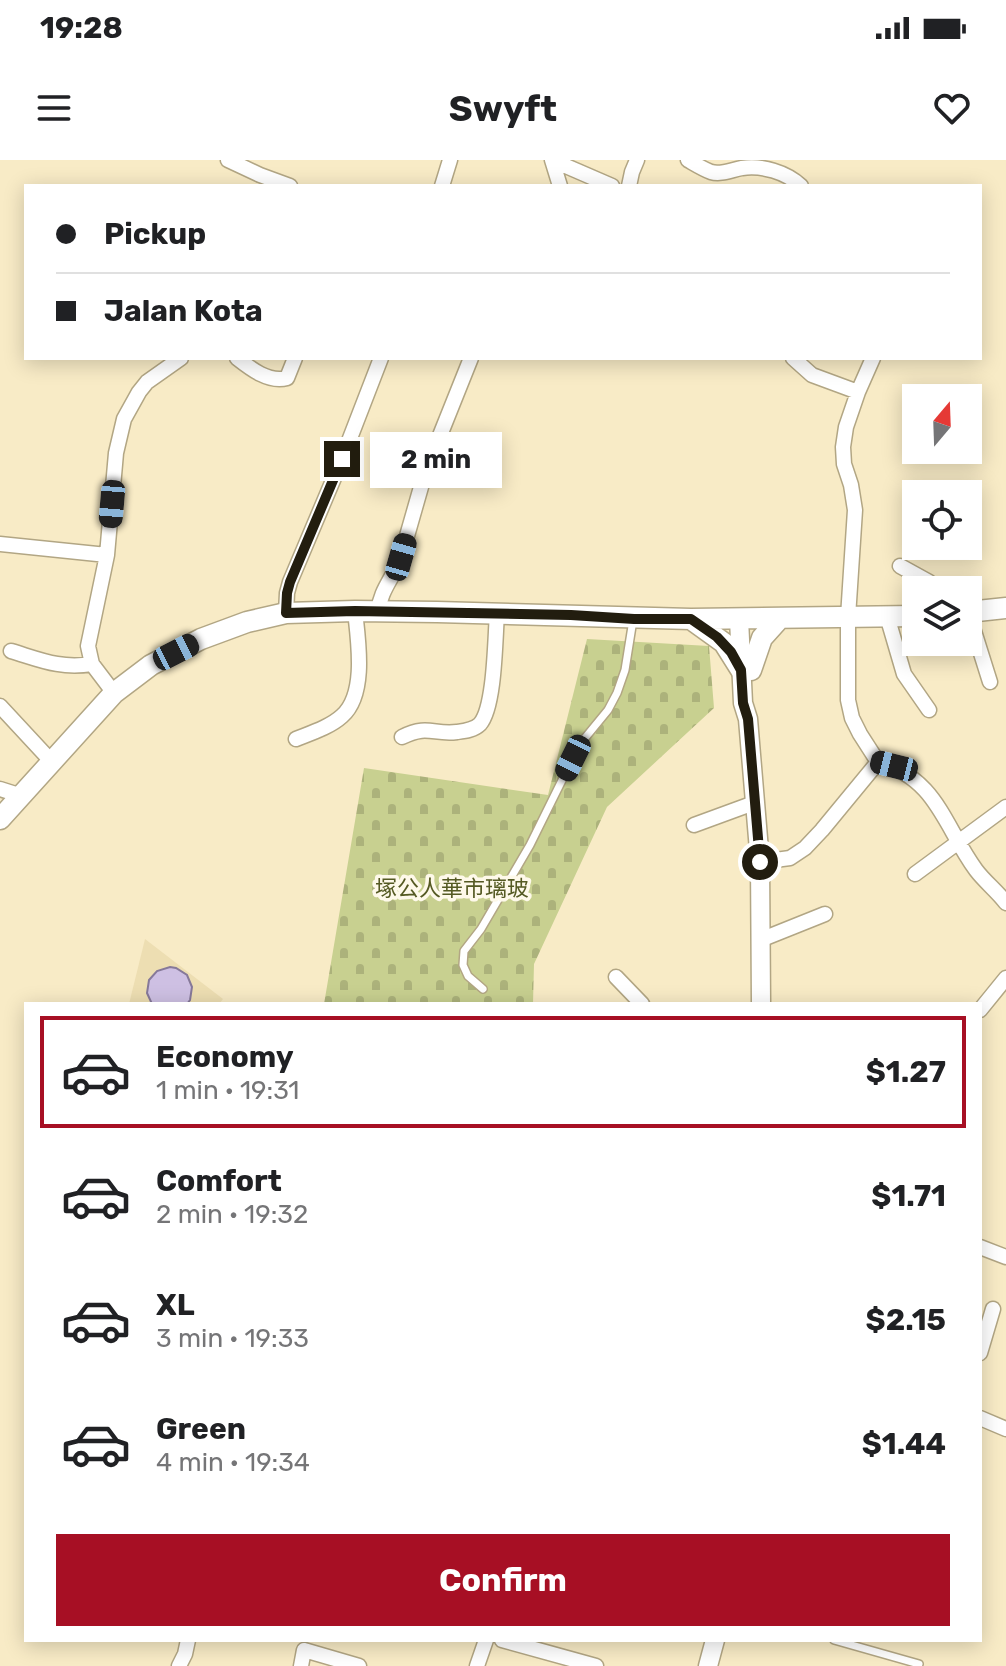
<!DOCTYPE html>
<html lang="en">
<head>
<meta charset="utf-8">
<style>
	:root { --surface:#fff; --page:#f2f2f2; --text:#202124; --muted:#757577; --line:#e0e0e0; --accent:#a70f24 }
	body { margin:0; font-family:Rubik,"Noto Sans SC",sans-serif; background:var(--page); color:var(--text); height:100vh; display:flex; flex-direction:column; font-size:30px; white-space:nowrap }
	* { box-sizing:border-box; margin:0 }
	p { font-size:26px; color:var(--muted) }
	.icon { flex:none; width:44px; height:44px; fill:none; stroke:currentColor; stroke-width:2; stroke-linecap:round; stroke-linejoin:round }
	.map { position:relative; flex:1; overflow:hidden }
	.details { position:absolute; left:24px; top:842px; width:958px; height:640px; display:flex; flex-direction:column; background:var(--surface); border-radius:0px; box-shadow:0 4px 20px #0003 }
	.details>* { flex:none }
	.hud { position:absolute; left:24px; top:24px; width:958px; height:176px; border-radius:0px; box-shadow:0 4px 20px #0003; display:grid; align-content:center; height:176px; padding:0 32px; background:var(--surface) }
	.needle { width:52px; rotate:19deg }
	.tools { position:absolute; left:902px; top:224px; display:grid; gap:16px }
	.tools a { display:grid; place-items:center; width:80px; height:80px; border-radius:0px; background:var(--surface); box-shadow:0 4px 20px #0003; font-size:40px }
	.end { position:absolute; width:36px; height:36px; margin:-18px; border:10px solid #221d0f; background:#fff; box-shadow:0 0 0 4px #fff }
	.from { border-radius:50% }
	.bubble { position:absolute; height:56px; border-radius:0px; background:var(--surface); box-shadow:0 4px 20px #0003; font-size:26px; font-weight:700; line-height:56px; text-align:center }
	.car { position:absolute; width:24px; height:48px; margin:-24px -12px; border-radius:10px; box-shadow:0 0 6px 2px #0007; background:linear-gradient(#222 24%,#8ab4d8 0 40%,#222 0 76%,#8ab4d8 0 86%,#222 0) }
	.hud b { display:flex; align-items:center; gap:28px; height:76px; font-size:30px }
	.hud b+b { border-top:2px solid var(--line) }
	.hud i { width:20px; height:20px; background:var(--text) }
	ul { padding:14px 0 0; list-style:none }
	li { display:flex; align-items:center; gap:24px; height:112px; margin:0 16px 12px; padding:0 16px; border:4px solid transparent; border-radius:0px }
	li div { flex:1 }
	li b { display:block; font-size:30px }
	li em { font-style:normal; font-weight:700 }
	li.selected { border-color:var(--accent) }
	li>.icon { width:72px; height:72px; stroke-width:1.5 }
	.primary-button { display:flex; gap:16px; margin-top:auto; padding:16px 32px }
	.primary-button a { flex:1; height:92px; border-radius:0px; background:var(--accent); color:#fff; font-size:32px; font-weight:700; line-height:92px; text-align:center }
	.status { display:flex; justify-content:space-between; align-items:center; height:56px; padding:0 40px; background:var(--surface); direction:ltr }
	.status svg { height:22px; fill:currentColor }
	header { display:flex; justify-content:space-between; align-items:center; height:104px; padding:0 32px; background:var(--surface); font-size:36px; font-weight:700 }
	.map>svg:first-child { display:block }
</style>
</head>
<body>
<div class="status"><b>19:28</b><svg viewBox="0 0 49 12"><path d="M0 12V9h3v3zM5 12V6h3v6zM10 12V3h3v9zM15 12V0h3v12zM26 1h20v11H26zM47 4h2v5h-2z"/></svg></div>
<header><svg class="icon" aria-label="menu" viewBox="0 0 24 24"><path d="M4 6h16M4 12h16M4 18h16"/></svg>Swyft<svg class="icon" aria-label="heart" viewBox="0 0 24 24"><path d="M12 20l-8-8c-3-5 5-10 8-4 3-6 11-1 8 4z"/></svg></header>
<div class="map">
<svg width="1006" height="1506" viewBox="0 0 1006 1506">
	<defs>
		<pattern id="cemetery-stones" width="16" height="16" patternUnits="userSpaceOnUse" patternTransform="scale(2)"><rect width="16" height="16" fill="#c8d090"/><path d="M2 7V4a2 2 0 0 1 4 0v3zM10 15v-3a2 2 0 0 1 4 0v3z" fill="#acb27b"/></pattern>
	</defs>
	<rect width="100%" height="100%" fill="#f8ebc6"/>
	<path fill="#eddeb2" d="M145 779 223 839 219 844H129Z"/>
	<path fill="url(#cemetery-stones)" d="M587 479 709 486 714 548 607 647 534 804 533 844H324L364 608 548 635Z"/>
	<path fill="#cec0e3" stroke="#867999" stroke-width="2" d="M170 807 176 808 187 815 192 827 190 840 187 844H152L147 833 149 820 157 811Z"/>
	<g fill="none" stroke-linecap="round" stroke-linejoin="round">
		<g stroke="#b2a684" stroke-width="10">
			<path id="service" d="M483 829 468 816 463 805 464 791 481 769 530 685 573 598 585 578 608 550 617 533 625 510 633 460
				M834 1480 919 1504"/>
		</g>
		<g stroke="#b2a684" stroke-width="17">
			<path id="minor" d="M228 0 260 15 290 26
				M552 0 612 26
				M552 0 560 26
				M688 0C695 4 703 9 711 12 721 15 731 10 742 8 762 5 786 12 801 26
				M442 26 450 0
				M629 26 632 12 637 0
				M237 198C251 209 269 223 287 218L295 198
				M793 198 812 215 858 232
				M873 198 858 232 846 267 843 287 844 304 851 325 855 350 848 457V540L852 558 860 574 878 602C937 618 944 666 976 710 985 722 997 731 1006 743
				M0 384 107 395
				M900 406 929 422 934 430
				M378 452C380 430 394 417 401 397L425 313 471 198
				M968 452 990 522
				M286 453 287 433 290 422 342 299 381 198
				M887 456 904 514 929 550
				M11 491C41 500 60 509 92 504
				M114 533 92 504 88 486 107 395 116 293 124 259 139 232 147 222 181 198
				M0 546 52 602
				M402 577C428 564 433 575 457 572 465 571 474 570 480 564 495 547 495 478 497 454
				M296 579C311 573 330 567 342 556 367 534 358 480 355 451
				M0 629 22 636
				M694 665 754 643
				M760 702 790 698 805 688 822 670 878 602
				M915 714 1006 647
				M760 780 825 754
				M616 817 642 844
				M980 850 1006 818
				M980 1087 1006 1097
				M980 1193 993 1149
				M980 1258 1006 1269
				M502 1480 596 1506
				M179 1506 185 1494 188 1480
				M301 1506 304 1490 359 1506
				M477 1506 486 1480"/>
		</g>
		<g stroke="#b2a684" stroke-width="21">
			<path id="tertiary" d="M739 459 743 543 748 559 760 702 761 844
				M708 1506 715 1480"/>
		</g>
		<g stroke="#b2a684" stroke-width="23">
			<path id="secondary" d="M968 452 1006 448
				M692 460 724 483 741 510
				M751 510 762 478 780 458
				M0 659 114 533 151 505 201 479 247 462 286 453 355 451 437 452 691 459 916 456"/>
		</g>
		<use href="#service" stroke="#fff" stroke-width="7"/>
		<use href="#minor" stroke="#fff" stroke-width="14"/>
		<use href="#tertiary" stroke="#fff" stroke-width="18"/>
		<use href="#secondary" stroke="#fff" stroke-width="20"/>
	</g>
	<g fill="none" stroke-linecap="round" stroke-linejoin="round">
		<path stroke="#221d0f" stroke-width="10" d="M342 299 290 422 287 433 286 453 355 451 571 455 634 459H691L717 477 731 492 741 510 743 543 748 559 760 702"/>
	</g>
	<g text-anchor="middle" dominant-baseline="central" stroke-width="7" stroke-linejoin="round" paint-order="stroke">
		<g font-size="22" fill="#555a23" stroke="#fef9ea">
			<text x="452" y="728">塚公人華市璃玻</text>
		</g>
	</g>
</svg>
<div class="tools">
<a><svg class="needle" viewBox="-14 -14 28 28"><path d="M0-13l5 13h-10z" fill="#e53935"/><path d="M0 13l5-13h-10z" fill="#757577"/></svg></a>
<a><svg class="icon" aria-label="locate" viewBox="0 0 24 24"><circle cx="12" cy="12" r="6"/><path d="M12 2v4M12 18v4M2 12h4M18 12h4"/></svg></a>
<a><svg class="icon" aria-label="layers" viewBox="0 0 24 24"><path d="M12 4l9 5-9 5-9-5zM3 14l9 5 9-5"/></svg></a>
</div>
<i class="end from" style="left:760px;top:702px"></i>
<i class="end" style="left:342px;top:299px"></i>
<div class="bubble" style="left:370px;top:272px;width:132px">2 min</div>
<i class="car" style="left:112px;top:344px;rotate:185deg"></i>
<i class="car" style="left:401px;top:397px;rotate:16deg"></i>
<i class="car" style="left:176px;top:492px;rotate:63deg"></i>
<i class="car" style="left:573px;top:598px;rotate:206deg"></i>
<i class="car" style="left:894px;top:606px;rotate:284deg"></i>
<div class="hud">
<b><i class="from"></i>Pickup</b>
<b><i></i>Jalan Kota</b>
</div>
<section class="details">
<ul>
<li class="selected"><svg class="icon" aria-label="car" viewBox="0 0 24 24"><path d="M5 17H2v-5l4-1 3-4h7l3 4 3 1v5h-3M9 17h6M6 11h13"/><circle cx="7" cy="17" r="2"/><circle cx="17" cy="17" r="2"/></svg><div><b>Economy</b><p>1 min · 19:31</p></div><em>$1.27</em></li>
<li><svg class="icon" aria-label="car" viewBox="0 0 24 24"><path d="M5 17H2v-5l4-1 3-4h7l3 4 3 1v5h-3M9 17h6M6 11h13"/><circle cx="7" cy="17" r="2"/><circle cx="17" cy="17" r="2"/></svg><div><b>Comfort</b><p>2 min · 19:32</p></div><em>$1.71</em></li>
<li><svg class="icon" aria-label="car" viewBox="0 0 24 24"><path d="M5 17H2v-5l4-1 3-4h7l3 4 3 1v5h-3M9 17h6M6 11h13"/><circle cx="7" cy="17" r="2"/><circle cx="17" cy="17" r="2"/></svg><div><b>XL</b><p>3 min · 19:33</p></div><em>$2.15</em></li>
<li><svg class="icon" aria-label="car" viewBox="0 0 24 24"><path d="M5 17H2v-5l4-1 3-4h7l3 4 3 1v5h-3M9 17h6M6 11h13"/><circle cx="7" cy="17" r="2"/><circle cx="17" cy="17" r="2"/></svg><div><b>Green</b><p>4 min · 19:34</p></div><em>$1.44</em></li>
</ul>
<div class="primary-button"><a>Confirm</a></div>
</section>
</div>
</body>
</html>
